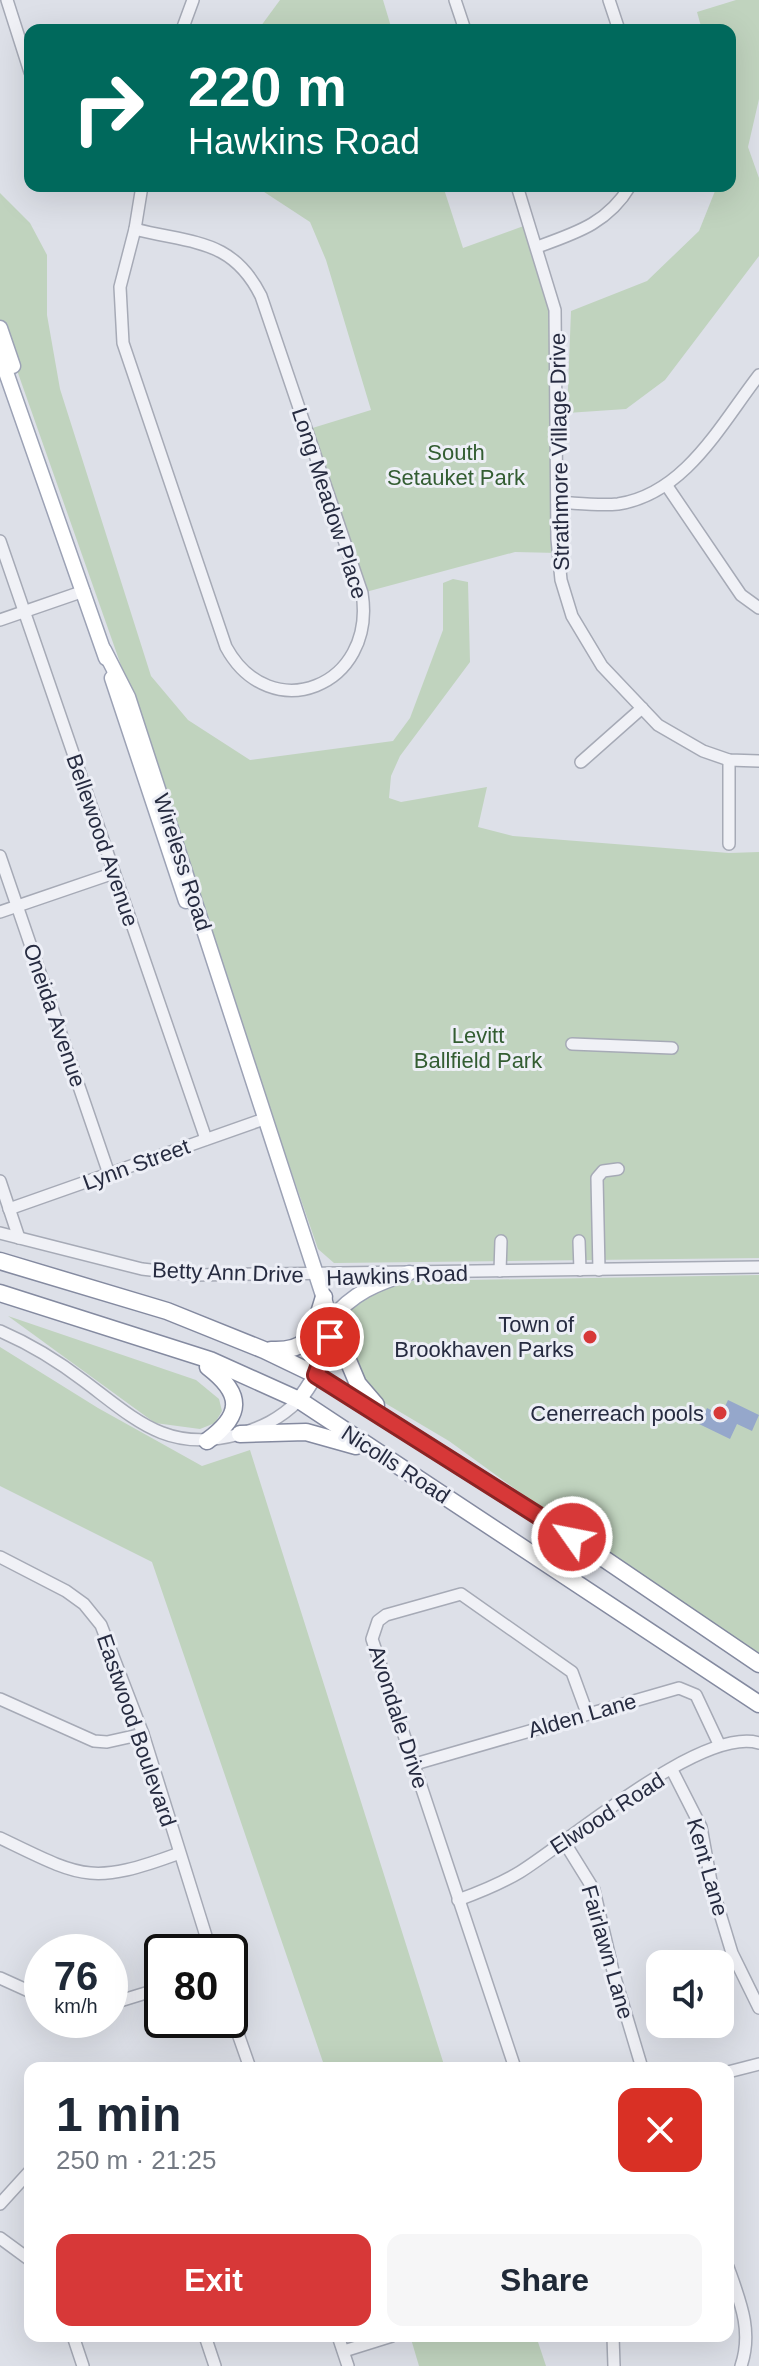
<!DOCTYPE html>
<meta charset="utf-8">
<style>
body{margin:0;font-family:Arial,sans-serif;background:#f6f6f7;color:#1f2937;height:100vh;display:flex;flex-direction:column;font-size:30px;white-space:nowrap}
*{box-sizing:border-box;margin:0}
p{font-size:26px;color:#747a83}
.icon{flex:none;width:44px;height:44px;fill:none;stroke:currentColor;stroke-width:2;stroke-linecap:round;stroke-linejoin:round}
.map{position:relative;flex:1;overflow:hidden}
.drawer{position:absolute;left:24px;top:2062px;width:710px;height:280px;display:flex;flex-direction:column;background:#fff;border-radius:16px;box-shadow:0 8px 32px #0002}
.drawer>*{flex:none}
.banner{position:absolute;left:24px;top:24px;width:712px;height:168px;border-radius:16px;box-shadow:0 8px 32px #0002;background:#00695c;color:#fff;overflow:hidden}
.buttons{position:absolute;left:646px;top:1950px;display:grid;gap:16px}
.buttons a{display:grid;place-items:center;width:88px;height:88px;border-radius:16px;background:#fff;box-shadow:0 8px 32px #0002;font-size:40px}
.speed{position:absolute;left:24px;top:1934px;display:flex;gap:16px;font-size:40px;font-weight:700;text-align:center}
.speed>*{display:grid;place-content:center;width:104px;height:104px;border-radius:50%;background:#fff;box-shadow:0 8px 32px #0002;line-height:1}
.speed small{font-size:20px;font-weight:400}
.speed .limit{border:4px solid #111;border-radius:12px;background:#fff;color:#111}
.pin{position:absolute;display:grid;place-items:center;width:68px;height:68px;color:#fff;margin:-34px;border:4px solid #fff;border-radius:50%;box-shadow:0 2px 8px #0007}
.me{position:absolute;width:88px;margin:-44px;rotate:303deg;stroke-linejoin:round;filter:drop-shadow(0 0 6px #0008)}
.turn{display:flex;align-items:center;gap:28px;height:168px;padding:0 32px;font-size:36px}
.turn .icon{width:104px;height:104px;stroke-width:2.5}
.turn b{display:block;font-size:56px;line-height:68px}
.round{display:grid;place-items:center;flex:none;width:84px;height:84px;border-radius:16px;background:#f6f6f7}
.summary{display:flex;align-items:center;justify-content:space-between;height:136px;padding:0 32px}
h1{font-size:48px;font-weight:700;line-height:60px}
.primary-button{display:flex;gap:16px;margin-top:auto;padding:16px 32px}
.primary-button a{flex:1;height:92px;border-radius:16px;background:#d73838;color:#fff;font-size:32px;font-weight:700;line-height:92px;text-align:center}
.primary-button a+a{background:#f6f6f7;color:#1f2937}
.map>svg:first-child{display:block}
.green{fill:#c0d3be}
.water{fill:#95a7cb}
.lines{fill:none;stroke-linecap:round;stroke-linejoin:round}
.minor-casing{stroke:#a6aab6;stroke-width:14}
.major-casing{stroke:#9ca2b5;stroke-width:17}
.highway-casing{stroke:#848aa0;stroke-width:19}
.minor{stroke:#f0f1f6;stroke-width:11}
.major{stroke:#fff;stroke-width:14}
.highway{stroke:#fff;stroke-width:16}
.route-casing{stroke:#8c2424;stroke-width:20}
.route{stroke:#d73838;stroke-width:14}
.poi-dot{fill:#d73838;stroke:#edeff6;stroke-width:3}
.labels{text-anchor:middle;stroke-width:6;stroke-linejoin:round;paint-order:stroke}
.park-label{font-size:22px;fill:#335d32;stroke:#edeff6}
.street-label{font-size:22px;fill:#262b40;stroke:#edeff6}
.poi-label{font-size:22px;fill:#262b40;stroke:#edeff6;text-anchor:end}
</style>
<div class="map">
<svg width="759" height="2366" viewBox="0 0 759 2366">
<rect width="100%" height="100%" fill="#dde0e8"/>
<!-- green -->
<g class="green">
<path d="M280 0H383L392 30H258Z"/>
<path d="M736 0H759V99L748 147 759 178V256L665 380 626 409 567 413 571 311 647 281 699 231 717 186H730V30H702L697 12Z"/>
<path d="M255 186H443L463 248 529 224 549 288 558 553 515 552 362 593 306 430 371 410 326 260 310 222Z"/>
<path d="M0 193 30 223 47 255V315L60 389 151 676 188 720 250 760 393 741 410 718 443 630V583L453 579 468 582 470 662 400 756 391 776 389 798 401 802 487 787 478 827 513 836 729 853 759 852V1258L334 1263 318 1249 180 849 185 847 0 322Z"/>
<path d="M759 1275V1654L551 1515 449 1441 373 1396 362 1385 337 1313 343 1301 360 1282Z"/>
<path d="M8 1316 196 1380 219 1399 222 1411 215 1423 200 1429 155 1423Z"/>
<path d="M0 1347 98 1408 202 1466 250 1450 445 2068H325L152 1562 0 1486Z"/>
<path d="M418 2336H536L546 2366H419L411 2339Z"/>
</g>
<!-- water -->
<path class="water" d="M728 1400 759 1415 752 1431 737 1424 730 1439 699 1424 707 1408 721 1415Z"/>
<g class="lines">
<!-- minor casing -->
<g class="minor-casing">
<g id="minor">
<path d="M7 0 30 72"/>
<path d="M455 0 465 30"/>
<path d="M609 0 619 30"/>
<path d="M182 30 193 0"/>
<path d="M517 186 555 310 557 539 561 580 572 616 602 666 658 725 703 751 729 760 759 761"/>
<path d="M135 229C192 244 232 238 261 296L362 593C377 687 270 728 226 647L123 343 120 287Z"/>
<path d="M135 229 142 186"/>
<path d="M537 247C576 233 608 223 630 186"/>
<path d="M667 486 741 595 759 608"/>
<path d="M557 502C577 503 598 506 618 504 685 494 721 424 759 375"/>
<path d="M0 541 206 1139"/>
<path d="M0 620 84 591"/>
<path d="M581 762 642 708"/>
<path d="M729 844V760"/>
<path d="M0 856 109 1174"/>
<path d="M0 912 114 873"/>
<path d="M572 1044 672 1048"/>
<path d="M0 1181 19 1238"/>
<path d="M9 1209 264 1119"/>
<path d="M0 1233 142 1269 194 1275 759 1267"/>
<path d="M579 1241 580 1270"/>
<path d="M599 1270 597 1178 603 1171 618 1169"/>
<path d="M500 1271 501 1241"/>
<path d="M0 1331C30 1344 58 1361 84 1381 135 1419 167 1453 236 1435 261 1428 280 1419 299 1400"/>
<path d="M0 1557 66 1591 84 1604 101 1625 143 1734 211 1952"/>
<path d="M0 1699 94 1741 107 1742 143 1734"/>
<path d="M415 1764 679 1688 696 1695 719 1744"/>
<path d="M672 1770 701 1827 712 1887 732 1953 759 2008"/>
<path d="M0 1838C81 1877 90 1886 177 1854"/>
<path d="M563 1840 594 1890 613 1971 642 2068"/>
<path d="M458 1900C480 1892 500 1884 520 1872 570 1841 702 1726 759 1743"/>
<path d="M0 1978 42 1997"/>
<path d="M110 2004 162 1988"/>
<path d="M230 2011 250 2068"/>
<path d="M515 2068 372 1639 378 1621 386 1615 461 1594 572 1672 587 1713"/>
<path d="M728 2072 759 2064"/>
<path d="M0 2204 30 2171"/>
<path d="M0 2238 30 2260"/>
<path d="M728 2267C740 2301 753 2331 741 2366"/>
<path d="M73 2336 83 2366"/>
<path d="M205 2336 215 2366"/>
<path d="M338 2336 348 2366"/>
<path d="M613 2336 614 2366"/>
<path d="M344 2351 392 2336"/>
</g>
</g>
<!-- major casing -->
<g class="major-casing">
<g id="major">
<path d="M0 328 13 366"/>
<path d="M0 355 106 658"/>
<path d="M104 650 128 697 331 1320C334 1349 315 1378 299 1400"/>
<path d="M112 678 186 901"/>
<path d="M331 1320C352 1293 377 1283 409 1273"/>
</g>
</g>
<!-- highway casing -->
<g class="highway-casing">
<g id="highway">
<path d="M0 1261 167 1311 264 1350 316 1375 572 1537 759 1664"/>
<path d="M0 1293 210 1360 299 1400 759 1704"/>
<path d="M331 1320 358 1384 376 1405"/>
<path d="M271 1350C312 1352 313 1331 324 1297"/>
<path d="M240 1434 306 1432 356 1446"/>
<path d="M207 1441C243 1415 243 1394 208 1367"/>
</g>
</g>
<!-- minor -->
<use href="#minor" class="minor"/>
<!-- major -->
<use href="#major" class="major"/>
<!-- highway -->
<use href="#highway" class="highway"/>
</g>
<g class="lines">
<!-- route casing -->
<g class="route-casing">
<path id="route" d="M330 1337 316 1375 572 1537"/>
</g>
<!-- route -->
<use href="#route" class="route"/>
</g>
<!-- markers -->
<g class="poi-dot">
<circle cx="590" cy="1337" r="8"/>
<circle cx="720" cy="1413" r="8"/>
</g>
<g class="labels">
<!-- park labels -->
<g class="park-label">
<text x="456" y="460">South<tspan x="456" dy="25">Setauket Park</tspan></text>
<text x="478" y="1043">Levitt<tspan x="478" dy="25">Ballfield Park</tspan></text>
</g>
<!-- street labels -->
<g class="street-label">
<text transform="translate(559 452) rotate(-91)" y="8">Strathmore Village Drive</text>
<text transform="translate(330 503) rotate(72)" y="8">Long Meadow Place</text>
<text transform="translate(103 840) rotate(71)" y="8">Bellewood Avenue</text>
<text transform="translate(183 862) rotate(72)" y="8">Wireless Road</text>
<text transform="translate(55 1015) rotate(71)" y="8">Oneida Avenue</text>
<text transform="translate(136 1164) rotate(-20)" y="8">Lynn Street</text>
<text transform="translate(228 1272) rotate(2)" y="8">Betty Ann Drive</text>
<text transform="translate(397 1275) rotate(-2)" y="8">Hawkins Road</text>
<text transform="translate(396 1464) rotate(33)" y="8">Nicolls Road</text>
<text transform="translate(582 1715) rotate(-16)" y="8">Alden Lane</text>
<text transform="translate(399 1717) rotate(72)" y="8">Avondale Drive</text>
<text transform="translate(137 1730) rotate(71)" y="8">Eastwood Boulevard</text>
<text transform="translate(607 1813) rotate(-33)" y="8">Elwood Road</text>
<text transform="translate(708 1867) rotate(74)" y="8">Kent Lane</text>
<text transform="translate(608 1952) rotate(74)" y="8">Fairlawn Lane</text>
</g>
<!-- poi labels -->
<g class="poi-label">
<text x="574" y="1332">Town of<tspan x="574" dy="25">Brookhaven Parks</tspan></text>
<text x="704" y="1421">Cenerreach pools</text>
</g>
</g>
</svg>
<div class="buttons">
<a><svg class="icon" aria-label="sound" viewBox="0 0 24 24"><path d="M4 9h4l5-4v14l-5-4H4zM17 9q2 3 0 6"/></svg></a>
</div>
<div class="speed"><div>76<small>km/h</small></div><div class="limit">80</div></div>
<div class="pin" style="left:330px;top:1337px;background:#d93025"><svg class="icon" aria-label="arrive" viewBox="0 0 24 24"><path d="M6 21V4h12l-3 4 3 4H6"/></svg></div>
<svg class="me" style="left:572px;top:1537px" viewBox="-20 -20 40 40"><circle r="17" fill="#d73838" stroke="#fff" stroke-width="3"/><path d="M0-11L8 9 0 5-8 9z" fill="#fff"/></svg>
<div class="banner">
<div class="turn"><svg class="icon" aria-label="right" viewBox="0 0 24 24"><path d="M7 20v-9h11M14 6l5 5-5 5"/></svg><div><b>220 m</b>Hawkins Road</div></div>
</div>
<section class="drawer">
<div class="summary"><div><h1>1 min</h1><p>250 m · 21:25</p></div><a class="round" style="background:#d93025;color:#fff"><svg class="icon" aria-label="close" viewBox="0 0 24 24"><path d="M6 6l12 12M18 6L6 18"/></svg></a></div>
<div class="primary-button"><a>Exit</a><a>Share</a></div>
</section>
</div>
